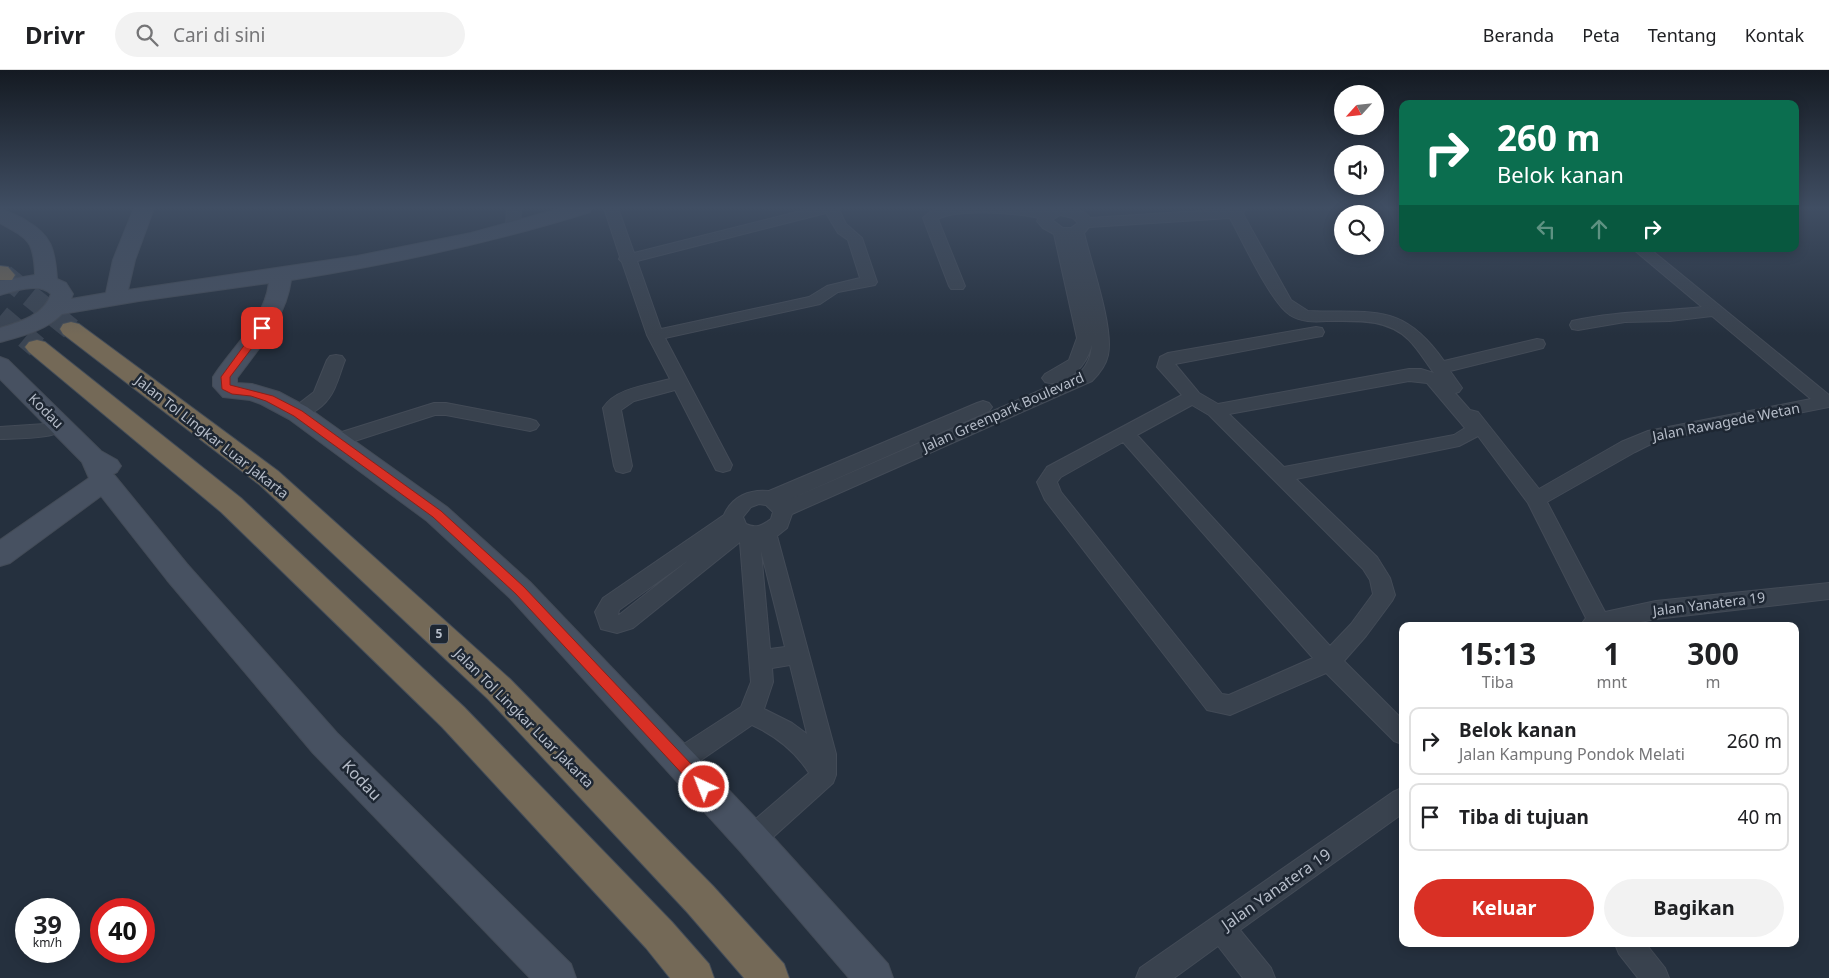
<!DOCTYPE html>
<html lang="id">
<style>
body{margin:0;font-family:"Noto Sans",sans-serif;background:#f2f2f2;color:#202124;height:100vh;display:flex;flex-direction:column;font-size:19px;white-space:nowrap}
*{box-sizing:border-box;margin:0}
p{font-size:16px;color:#757577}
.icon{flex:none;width:28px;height:28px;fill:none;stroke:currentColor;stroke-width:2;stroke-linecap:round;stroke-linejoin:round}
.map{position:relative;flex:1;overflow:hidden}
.panel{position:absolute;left:1399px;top:552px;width:400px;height:325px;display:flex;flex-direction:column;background:#fff;border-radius:10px;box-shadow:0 2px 12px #0003}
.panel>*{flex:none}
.top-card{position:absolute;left:1399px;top:30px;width:400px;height:152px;border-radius:10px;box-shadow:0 2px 12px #0003;background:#0b6e4f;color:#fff;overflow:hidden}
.needle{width:32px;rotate:243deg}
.controls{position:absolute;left:1334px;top:15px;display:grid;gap:10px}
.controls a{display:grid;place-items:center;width:50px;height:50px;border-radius:50%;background:#fff;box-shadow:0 2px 12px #0003;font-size:25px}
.speed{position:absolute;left:15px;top:828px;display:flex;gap:10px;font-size:25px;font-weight:700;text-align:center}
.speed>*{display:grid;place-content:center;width:65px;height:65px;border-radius:50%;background:#fff;box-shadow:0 2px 12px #0003;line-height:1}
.speed small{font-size:12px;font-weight:400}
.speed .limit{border:8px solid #d22;background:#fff;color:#111}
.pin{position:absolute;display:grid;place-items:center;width:42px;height:42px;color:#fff;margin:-21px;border-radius:10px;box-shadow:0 2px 8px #0006}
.me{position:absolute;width:55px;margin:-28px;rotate:317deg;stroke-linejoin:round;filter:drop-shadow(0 0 4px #0008)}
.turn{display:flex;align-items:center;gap:18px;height:105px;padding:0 15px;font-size:22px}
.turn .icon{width:65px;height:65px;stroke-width:2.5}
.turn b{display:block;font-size:35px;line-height:42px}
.lanes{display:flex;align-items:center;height:48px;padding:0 15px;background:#0003;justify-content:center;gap:25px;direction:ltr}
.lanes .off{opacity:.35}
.eta{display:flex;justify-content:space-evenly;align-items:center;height:85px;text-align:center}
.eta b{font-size:30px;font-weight:700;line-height:35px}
.primary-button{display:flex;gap:10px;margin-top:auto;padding:10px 15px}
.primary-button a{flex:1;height:58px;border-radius:30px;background:#d93025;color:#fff;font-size:20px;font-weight:700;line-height:58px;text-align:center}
.primary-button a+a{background:#f2f2f2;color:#202124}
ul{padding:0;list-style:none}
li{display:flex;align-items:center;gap:15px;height:68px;margin:0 10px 8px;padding:0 5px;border:2px solid #e0e0e0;border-radius:10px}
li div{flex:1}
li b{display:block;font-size:19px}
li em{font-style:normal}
header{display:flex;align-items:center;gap:30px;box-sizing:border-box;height:70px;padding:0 25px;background:#fff;border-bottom:1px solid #e0e0e0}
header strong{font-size:24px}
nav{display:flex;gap:28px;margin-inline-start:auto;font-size:18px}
.search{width:350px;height:45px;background:#f2f2f2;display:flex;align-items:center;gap:12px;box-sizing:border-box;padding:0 18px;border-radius:28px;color:#757577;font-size:19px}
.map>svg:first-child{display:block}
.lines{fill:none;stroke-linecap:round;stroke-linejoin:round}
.highway-tunnel{stroke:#3b4553;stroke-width:22;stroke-dasharray:22 11;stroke-linecap:butt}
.street-casing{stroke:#434b57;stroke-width:2}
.secondary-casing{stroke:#434b57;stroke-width:2}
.highway-casing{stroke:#444d59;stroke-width:2}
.street{fill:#39424e;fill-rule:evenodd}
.secondary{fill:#475161;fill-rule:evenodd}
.highway{fill:#746957;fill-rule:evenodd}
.route{fill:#d93025;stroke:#8d1f18}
.labels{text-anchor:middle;stroke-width:5;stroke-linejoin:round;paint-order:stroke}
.shield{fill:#1e2733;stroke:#88909c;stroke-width:1}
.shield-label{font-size:12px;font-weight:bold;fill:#b6bdc9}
.street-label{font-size:14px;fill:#b6bdc9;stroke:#1e2733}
.near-street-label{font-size:16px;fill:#b6bdc9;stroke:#1e2733}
</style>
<header>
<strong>Drivr</strong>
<div class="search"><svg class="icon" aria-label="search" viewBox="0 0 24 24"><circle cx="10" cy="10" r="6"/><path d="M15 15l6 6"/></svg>Cari di sini</div>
<nav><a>Beranda</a><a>Peta</a><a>Tentang</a><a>Kontak</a></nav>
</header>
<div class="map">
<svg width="1829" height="908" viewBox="0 0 1829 908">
<rect width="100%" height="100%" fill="#25303e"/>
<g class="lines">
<!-- highway-tunnel -->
<g class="highway-tunnel">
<path d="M4 205 71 259"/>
<path d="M0 246 37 277"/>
</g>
<!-- street casing -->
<g class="street-casing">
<g id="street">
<path d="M507 138H521L520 159 518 162H508L506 159Z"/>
<path d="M604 138H618L634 183 813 138H838L846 154 862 168 877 212 875 215 838 222 820 234 665 268 732 395 730 400 723 402 716 400 675 320 634 331 621 340 632 396 630 401 623 403 616 401 614 396 603 338C615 318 649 315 670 309L647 265 622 192 619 189 620 187ZM826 143 838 163 848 170 860 208 827 216 809 227 661 259 637 191Z"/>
<path d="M941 138H1035C1053 142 1076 131 1090 148L1246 138 1243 144 1291 230 1308 241C1373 244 1402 231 1444 291L1537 269 1543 270 1545 274 1543 278 1450 301 1462 318 1459 322 1455 323 1470 340 1478 342 1539 419 1621 372 1648 361 1811 329 1712 246 1670 251 1625 252 1578 260 1572 259 1570 255 1572 251C1615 241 1658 242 1702 237L1633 179H1650L1829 325V337L1659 370 1635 382 1547 432 1605 542 1656 531 1829 513V529L1656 549 1620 556H1580L1586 548 1528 433 1478 366 1459 376 1296 409 1377 487 1390 508 1395 525 1392 531 1366 566 1344 591 1402 649V674L1394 671 1326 603 1230 645 1207 640 1045 430 1037 412 1047 397 1182 325 1157 297 1160 287 1168 283 1316 257 1322 258 1324 262 1322 266 1316 267 1175 294 1199 323 1218 334 1409 299H1421L1434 303C1426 293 1419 280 1409 270 1387 248 1356 251 1327 251 1314 252 1301 252 1290 245 1271 233 1242 170 1230 148L1089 157 1084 163C1091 193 1114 257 1108 285 1106 295 1099 304 1092 311L792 444 787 458 777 466 836 684V705L833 713 761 778 752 781 743 778 739 769 743 760 809 703C795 681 776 666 752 655L688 699 679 702 670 699 667 691 670 683 741 637 751 612 740 472 633 558 617 563 601 559 595 542 603 528 724 445C732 426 750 419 769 421L977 333 983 331 989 333 992 337 989 341 786 431 1080 303C1088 294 1091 287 1092 274 1088 294 1067 318 1045 312L1042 308 1045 304 1069 290 1077 268 1054 164 1043 158 1037 151 1039 148C1017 143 957 138 938 149L965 216 963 219H951L949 216 923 148 931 141ZM1060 145 1073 148 1078 153 1071 158H1063L1052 150ZM1409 311 1427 313 1465 358 1454 365 1284 397 1229 344ZM1192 335 1209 345 1363 499 1370 510 1373 524 1351 554 1330 576 1137 365ZM1123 372 1313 588 1229 625 1222 624 1061 422 1057 412 1061 407ZM759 434 766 435 773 442 771 449C763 455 756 459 746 454L743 447 751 437ZM761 481 785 577 770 579ZM690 489 619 545H618L619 540ZM790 595 807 664 792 653 764 639 773 612 772 598Z"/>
<path d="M336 285 342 286 345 290C340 302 337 318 329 328 322 338 304 351 292 347L289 343 292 339 314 322 327 290 330 286Z"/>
<path d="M434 333H446L530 349 536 351 539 355 536 359 530 361 446 345H435L336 377 329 376 327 371 329 366Z"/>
<path d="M60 349 66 351 69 355C60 370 17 368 0 369V357L45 354Z"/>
<path d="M1402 718V744L1240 860 1271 898 1275 908H1243L1218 876 1174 908H1136L1140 898 1393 722Z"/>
<path d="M1615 874H1646L1665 898 1669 908H1638L1619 884Z"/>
</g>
</g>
<!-- secondary casing -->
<g class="secondary-casing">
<g id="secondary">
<path d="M134 138H154L135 190 128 220 357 186 471 163 562 138H593L590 142C492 173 392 194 291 210 286 248 259 278 237 308V313L252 314 279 322 307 337 447 437 530 512 764 757 888 894 893 908H849L740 781 510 528 427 451 289 349 261 334 250 330 223 327 213 316V307C233 276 264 251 269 213L139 231 62 244C45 261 22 266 0 272V258C20 252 44 245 51 224 39 212 15 221 0 225V211L35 205C34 171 29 169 0 153V139C9 141 17 146 25 150 52 165 55 180 57 209L66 213 73 224 71 229 106 223 113 190Z"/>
<path d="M0 287 8 290 101 381 117 390 121 396 117 402 113 404 115 406 187 494 337 663 571 894 576 908H530L313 683 167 510 101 426 10 493 0 496V470L89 408 82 392 0 309Z"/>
</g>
</g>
<!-- highway casing -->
<g class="highway-casing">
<g id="highway">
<path d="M0 196 8 197 15 205 12 210H0Z"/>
<path d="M71 252 79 254 278 401 510 609 713 816 784 894 789 908H744L687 842 488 629 260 415 63 264 60 259 63 254Z"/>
<path d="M37 270 45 272 241 428 464 637 672 852 709 894 714 908H670L646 878 442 657 221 442 29 282 25 277 29 272Z"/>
</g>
</g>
<!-- street -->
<use href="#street" class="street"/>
<!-- secondary -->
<use href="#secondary" class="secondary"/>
<!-- highway -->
<use href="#highway" class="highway"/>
</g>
<!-- sky -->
<linearGradient id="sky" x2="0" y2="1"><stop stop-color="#141a22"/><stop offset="0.52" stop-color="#404e63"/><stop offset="1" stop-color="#404e63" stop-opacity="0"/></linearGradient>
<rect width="1829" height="265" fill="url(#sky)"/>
<!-- route -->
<path class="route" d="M259 255H265L267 258 230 307V315L273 326 302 341 441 441 524 517 709 713 711 717 709 722 704 724 699 722 516 524 433 447 294 346 266 331 251 326 232 324 222 319 221 307Z"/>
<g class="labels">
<!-- shield labels -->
<rect class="shield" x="430" y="554.5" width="18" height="19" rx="4"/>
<g class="shield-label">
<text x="439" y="568">5</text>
</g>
<!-- street labels -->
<g class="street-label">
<text transform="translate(46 341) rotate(45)" y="5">Kodau</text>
<text transform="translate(1003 342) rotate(-24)" y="5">Jalan Greenpark Boulevard</text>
<text transform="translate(1726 352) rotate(-11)" y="5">Jalan Rawagede Wetan</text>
<text transform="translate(212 367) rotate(38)" y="5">Jalan Tol Lingkar Luar Jakarta</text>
<text transform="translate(1709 534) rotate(-7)" y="5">Jalan Yanatera 19</text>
<text transform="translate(524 648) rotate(45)" y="5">Jalan Tol Lingkar Luar Jakarta</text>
</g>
<!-- near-street labels -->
<g class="near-street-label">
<text transform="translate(362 710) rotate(46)" y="6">Kodau</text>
<text transform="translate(1276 819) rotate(-35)" y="6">Jalan Yanatera 19</text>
</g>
</g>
</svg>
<div class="controls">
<a><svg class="needle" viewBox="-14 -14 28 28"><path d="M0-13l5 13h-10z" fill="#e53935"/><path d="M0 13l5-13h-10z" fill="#757577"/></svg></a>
<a><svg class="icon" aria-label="sound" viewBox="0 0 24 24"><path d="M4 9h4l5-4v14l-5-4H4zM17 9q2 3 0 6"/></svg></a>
<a><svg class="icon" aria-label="search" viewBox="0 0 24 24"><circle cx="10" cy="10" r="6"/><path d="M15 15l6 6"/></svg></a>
</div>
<div class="speed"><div>39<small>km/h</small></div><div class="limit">40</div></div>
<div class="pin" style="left:262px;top:258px;background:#d93025"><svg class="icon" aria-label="arrive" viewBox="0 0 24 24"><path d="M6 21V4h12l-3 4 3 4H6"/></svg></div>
<svg class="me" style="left:704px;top:717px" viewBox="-20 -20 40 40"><circle r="17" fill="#d93025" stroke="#fff" stroke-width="3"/><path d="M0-11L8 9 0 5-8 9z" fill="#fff"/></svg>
<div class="top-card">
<div class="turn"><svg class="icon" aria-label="right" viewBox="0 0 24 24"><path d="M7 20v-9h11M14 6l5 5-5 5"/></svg><div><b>260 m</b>Belok kanan</div></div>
<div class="lanes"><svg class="icon off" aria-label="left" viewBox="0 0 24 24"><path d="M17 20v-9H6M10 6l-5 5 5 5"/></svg><svg class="icon off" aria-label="ahead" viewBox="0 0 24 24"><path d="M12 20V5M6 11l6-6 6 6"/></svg><svg class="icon" aria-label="right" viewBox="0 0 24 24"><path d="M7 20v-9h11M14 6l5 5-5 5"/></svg></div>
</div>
<section class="panel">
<div class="eta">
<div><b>15:13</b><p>Tiba</p></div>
<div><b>1</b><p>mnt</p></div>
<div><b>300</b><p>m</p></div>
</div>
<ul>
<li><svg class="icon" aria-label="right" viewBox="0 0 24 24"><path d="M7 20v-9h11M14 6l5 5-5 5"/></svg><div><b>Belok kanan</b><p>Jalan Kampung Pondok Melati</p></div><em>260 m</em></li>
<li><svg class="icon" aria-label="arrive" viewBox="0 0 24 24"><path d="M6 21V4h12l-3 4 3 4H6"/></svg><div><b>Tiba di tujuan</b></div><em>40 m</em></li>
</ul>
<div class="primary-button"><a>Keluar</a><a>Bagikan</a></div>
</section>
</div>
